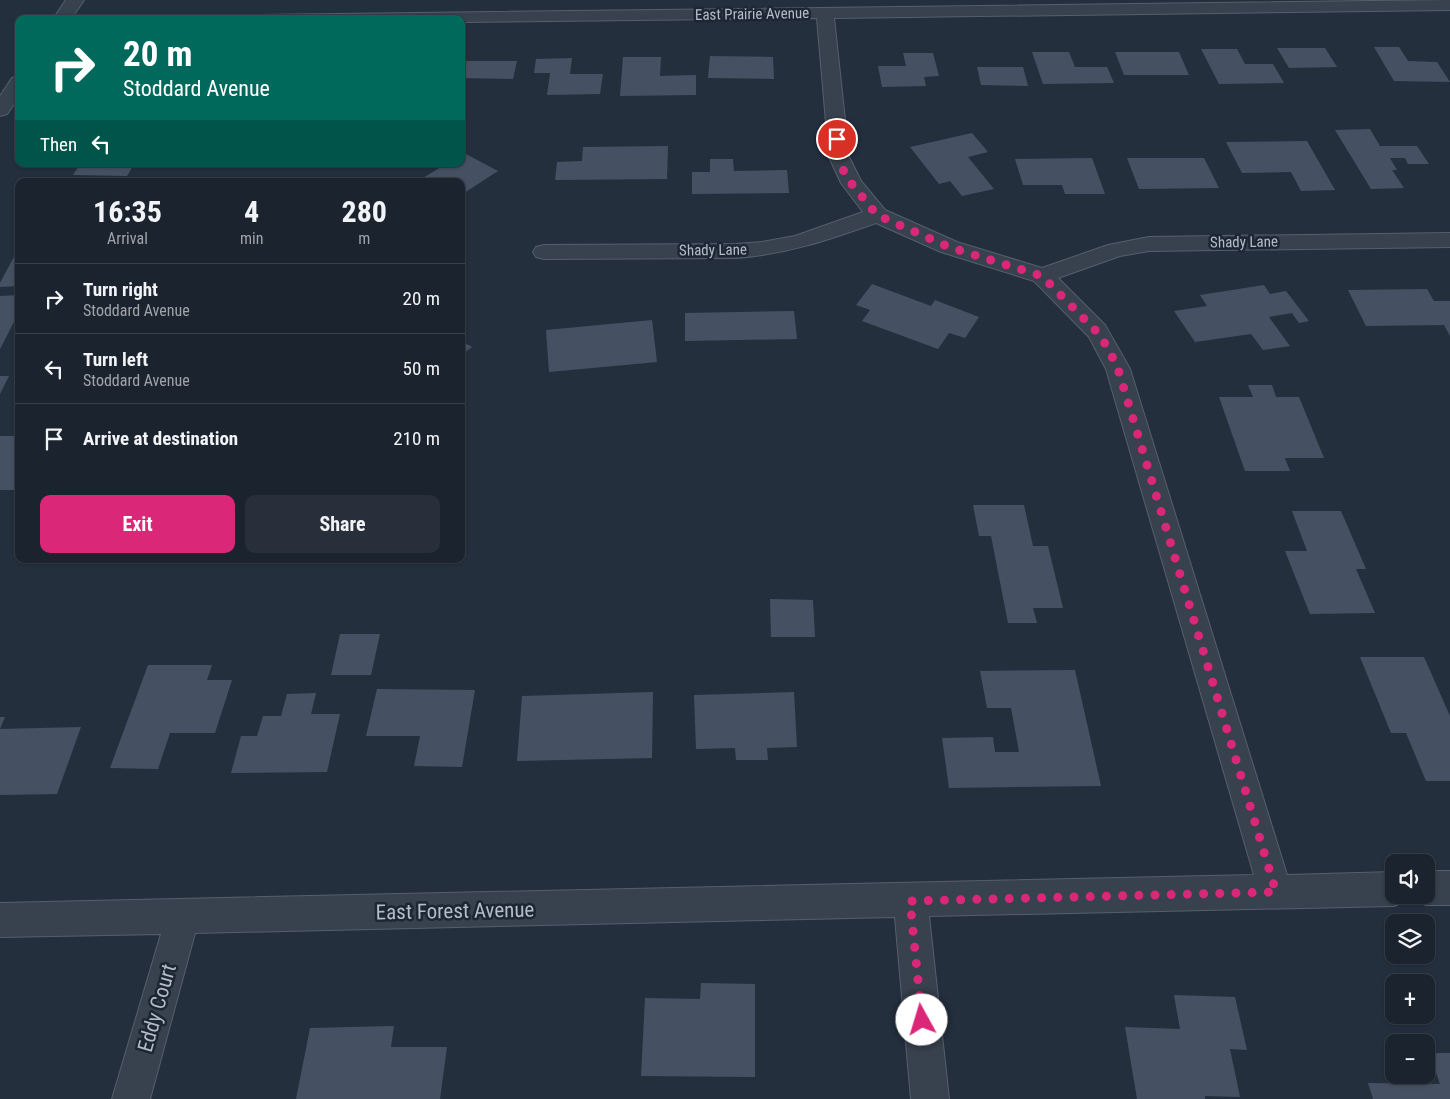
<!DOCTYPE html>
<meta charset="utf-8">
<style>
body{margin:0;font-family:"Roboto Condensed",sans-serif;background:#282f3a;color:#f1f3f6;height:100vh;display:flex;flex-direction:column;font-size:19px;white-space:nowrap}
*{box-sizing:border-box;margin:0}
p{font-size:16px;color:#a0a4aa}
.icon{flex:none;width:28px;height:28px;fill:none;stroke:currentColor;stroke-width:2;stroke-linecap:round;stroke-linejoin:round}
.map{position:relative;flex:1;overflow:hidden}
.sheet{position:absolute;left:15px;top:178px;width:450px;height:385px;display:flex;flex-direction:column;background:#1b232e;border-radius:10px;box-shadow:0 1px 4px #0004,0 0 0 1px #39404a}
.sheet>*{flex:none}
.top-card{position:absolute;left:15px;top:15px;width:450px;height:152px;border-radius:10px;box-shadow:0 1px 4px #0004,0 0 0 1px #39404a;background:#00695c;color:#fff;overflow:hidden}
.fabs{position:absolute;left:1385px;top:854px;display:grid;gap:10px}
.fabs a{display:grid;place-items:center;width:50px;height:50px;border-radius:10px;background:#1b232e;box-shadow:0 1px 4px #0004,0 0 0 1px #39404a;font-size:25px}
.pin{position:absolute;display:grid;place-items:center;width:42px;height:42px;color:#fff;margin:-21px;border:2px solid #fff;border-radius:50%;box-shadow:0 1px 5px #0007}
.me{position:absolute;width:55px;margin:-28px;rotate:354deg;stroke-linejoin:round;filter:drop-shadow(0 0 4px #0008)}
.turn{display:flex;align-items:center;gap:18px;height:105px;padding:0 25px;font-size:22px}
.turn .icon{width:65px;height:65px;stroke-width:2.5}
.turn b{display:block;font-size:35px;line-height:42px}
.then{display:flex;align-items:center;height:48px;padding:0 25px;background:#0003;gap:10px;font-size:19px}
.eta{display:flex;justify-content:space-evenly;align-items:center;height:85px;text-align:center}
.eta b{font-size:30px;font-weight:700;line-height:35px}
.primary-button{display:flex;gap:10px;margin-top:auto;padding:10px 25px}
.primary-button a{flex:1;height:58px;border-radius:10px;background:#db2777;color:#fff;font-size:20px;font-weight:700;line-height:58px;text-align:center}
.primary-button a+a{background:#282f3a;color:#f1f3f6}
ul{padding:0;list-style:none}
li{display:flex;align-items:center;gap:15px;height:70px;padding:0 25px;border-top:1px solid #39404a}
li div{flex:1}
li b{display:block;font-size:19px}
li em{font-style:normal}
.map>svg:first-child{display:block}
.building{fill:#455162}
.lines{fill:none;stroke-linecap:round;stroke-linejoin:round}
.minor-casing{stroke:#565f6c;stroke-width:2}
.minor{fill:#38414e;fill-rule:evenodd}
.route{stroke:#db2777;stroke-width:9;stroke-dasharray:0 16.2}
.labels{text-anchor:middle;stroke-width:5;stroke-linejoin:round;paint-order:stroke}
.far-street-label{font-size:15px;fill:#b4bcc9;stroke:#1d2633}
.near-street-label{font-size:21px;fill:#b4bcc9;stroke:#1d2633}
</style>
<div class="map">
<svg width="1450" height="1099" viewBox="0 0 1450 1099">
<rect width="100%" height="100%" fill="#242f3e"/>
<!-- building -->
<g class="building">
<path d="M1374 47H1399L1408 61 1437 62 1450 82 1394 81Z"/>
<path d="M1277 48H1325L1337 67 1289 68Z"/>
<path d="M1201 49H1237L1245 64H1273L1284 83 1219 84Z"/>
<path d="M1032 52H1069L1075 67H1107L1114 83 1043 84Z"/>
<path d="M1115 52H1179L1189 75H1124Z"/>
<path d="M903 53H933L939 76 924 77 926 86 882 87 878 66H906Z"/>
<path d="M710 56 773 57 774 79 708 78Z"/>
<path d="M623 57H661L660 76 696 75V95L620 96Z"/>
<path d="M572 58 570 74H603L600 94 547 95 550 73H534L536 59Z"/>
<path d="M461 61H517L513 79 461 78Z"/>
<path d="M977 67H1023L1028 86 981 85Z"/>
<path d="M1370 129 1380 146H1417L1429 164H1408L1405 158H1390L1397 170H1392L1404 188 1371 189 1335 130Z"/>
<path d="M972 133 988 152 968 157 994 189 962 196 950 181 939 184 910 147Z"/>
<path d="M1307 141 1335 190 1301 191 1291 172 1242 173 1226 142Z"/>
<path d="M668 146 667 179 555 180 557 162 582 161 583 147Z"/>
<path d="M464 153 498 171 461 195V181H418L446 164H461V154Z"/>
<path d="M1092 158 1105 194H1065L1062 185H1023L1015 159Z"/>
<path d="M1127 158H1204L1219 188 1139 189Z"/>
<path d="M710 159H733L734 171 787 170 789 193 692 194V172H710Z"/>
<path d="M80 164H134L127 176 73 175Z"/>
<path d="M16 253H19V286L0 287V283Z"/>
<path d="M872 284 931 306 935 300 979 317 965 338 949 333 938 349 862 321 870 310 856 305Z"/>
<path d="M1264 285 1270 294 1286 291 1309 321 1299 323 1292 313 1269 317 1290 346 1263 350 1251 334 1195 342 1174 311 1207 306 1200 295Z"/>
<path d="M1427 289 1434 301H1450V336L1444 325 1366 326 1348 290Z"/>
<path d="M19 295V322H14L0 349V296Z"/>
<path d="M794 311 797 339 685 341V313Z"/>
<path d="M652 320 657 362 549 372 546 330Z"/>
<path d="M461 341 472 347 461 355Z"/>
<path d="M0 376H9L0 394Z"/>
<path d="M1248 385H1272L1276 397H1299L1324 458H1285L1290 471H1245L1219 397H1253Z"/>
<rect x="0" y="436" width="19" height="54"/>
<path d="M973 505H1024L1033 546H1048L1063 608H1033L1037 623H1008L991 536H979Z"/>
<path d="M1292 511H1341L1366 569H1356L1375 613 1310 614 1285 551H1307Z"/>
<path d="M770 599 813 600 815 637H771Z"/>
<path d="M340 634H380L371 675H331Z"/>
<path d="M1360 657H1424L1450 716V781H1426L1406 733H1391Z"/>
<path d="M148 665H212L207 680H232L215 733H170L158 769 110 768Z"/>
<path d="M1075 670 1101 786 949 788 942 738 993 737 995 752H1019L1011 708H987L980 671Z"/>
<path d="M377 689 475 690 462 767 414 766 420 736H366Z"/>
<path d="M653 692 652 758 517 761 522 696Z"/>
<path d="M794 692 797 747 767 748 768 760H736L735 748 696 749 694 695Z"/>
<path d="M316 693 311 714H340L327 772 231 773 241 736H257L263 716H281L287 694Z"/>
<path d="M0 717H5L0 729 81 727 57 794 0 795Z"/>
<path d="M701 983 755 984V1077L641 1076 645 998 700 999Z"/>
<path d="M1174 995 1235 997 1247 1050 1230 1049 1240 1097 1205 1096V1099H1137L1125 1027 1180 1029Z"/>
<path d="M394 1026 391 1047H447L440 1099H296L310 1028Z"/>
<path d="M1429 1053H1450V1099H1373L1368 1083 1440 1084Z"/>
</g>
<g class="lines">
<!-- minor casing -->
<g class="minor-casing">
<g id="minor">
<path d="M66 0H84L71 19H53Z"/>
<path d="M1450 0V10L834 18 849 157 861 181 885 210 957 242 1042 268 1108 245 1149 237 1450 233V247L1149 251 1120 256 1058 278 1105 325 1130 369 1287 875 1394 872V895H1408L1406 901 1394 906 929 916 949 1099H911L895 917 195 933 150 1099H112L161 934 0 937V903L1254 875 1106 369 1089 337 1034 281 941 252 876 223C828 240 788 254 736 258L544 259 536 257 533 252 536 247 544 245 736 244 762 242 795 236 863 212 841 183 829 157 817 18 461 22V19H255L258 15Z"/>
<path d="M19 76V97L7 114 0 116V96L12 78Z"/>
<path d="M1426 871H1450V905H1426L1414 900 1412 895H1426Z"/>
</g>
</g>
<!-- minor -->
<use href="#minor" class="minor"/>
</g>
<g class="lines">
<!-- route -->
<path class="route" d="M837 139 839 157 842 168 851 183 877 215 949 247 1042 276 1097 332 1108 348 1118 369 1276 892 910 901 922 1020"/>
</g>
<g class="labels">
<!-- far-street labels -->
<g class="far-street-label">
<text transform="translate(752 14) rotate(-1)" y="5">East Prairie Avenue</text>
<text transform="translate(1244 242) rotate(-1)" y="5">Shady Lane</text>
<text transform="translate(713 250) rotate(-1)" y="5">Shady Lane</text>
</g>
<!-- near-street labels -->
<g class="near-street-label">
<text transform="translate(455 911) rotate(-1)" y="7">East Forest Avenue</text>
<text transform="translate(157 1008) rotate(-74)" y="7">Eddy Court</text>
</g>
</g>
</svg>
<div class="fabs">
<a><svg class="icon" aria-label="sound" viewBox="0 0 24 24"><path d="M4 9h4l5-4v14l-5-4H4zM17 9q2 3 0 6"/></svg></a>
<a><svg class="icon" aria-label="layers" viewBox="0 0 24 24"><path d="M12 4l9 5-9 5-9-5zM3 14l9 5 9-5"/></svg></a>
<a>+</a>
<a>−</a>
</div>
<div class="pin" style="left:837px;top:139px;background:#d93025"><svg class="icon" aria-label="arrive" viewBox="0 0 24 24"><path d="M6 21V4h12l-3 4 3 4H6"/></svg></div>
<svg class="me" style="left:922px;top:1020px" viewBox="-20 -20 40 40"><circle r="19" fill="#fff"/><path d="M0-13L10 11 0 6-10 11z" fill="#db2777"/></svg>
<div class="top-card">
<div class="turn"><svg class="icon" aria-label="right" viewBox="0 0 24 24"><path d="M7 20v-9h11M14 6l5 5-5 5"/></svg><div><b>20 m</b>Stoddard Avenue</div></div>
<div class="then">Then<svg class="icon" aria-label="left" viewBox="0 0 24 24"><path d="M17 20v-9H6M10 6l-5 5 5 5"/></svg></div>
</div>
<section class="sheet">
<div class="eta">
<div><b>16:35</b><p>Arrival</p></div>
<div><b>4</b><p>min</p></div>
<div><b>280</b><p>m</p></div>
</div>
<ul>
<li><svg class="icon" aria-label="right" viewBox="0 0 24 24"><path d="M7 20v-9h11M14 6l5 5-5 5"/></svg><div><b>Turn right</b><p>Stoddard Avenue</p></div><em>20 m</em></li>
<li><svg class="icon" aria-label="left" viewBox="0 0 24 24"><path d="M17 20v-9H6M10 6l-5 5 5 5"/></svg><div><b>Turn left</b><p>Stoddard Avenue</p></div><em>50 m</em></li>
<li><svg class="icon" aria-label="arrive" viewBox="0 0 24 24"><path d="M6 21V4h12l-3 4 3 4H6"/></svg><div><b>Arrive at destination</b></div><em>210 m</em></li>
</ul>
<div class="primary-button"><a>Exit</a><a>Share</a></div>
</section>
</div>
